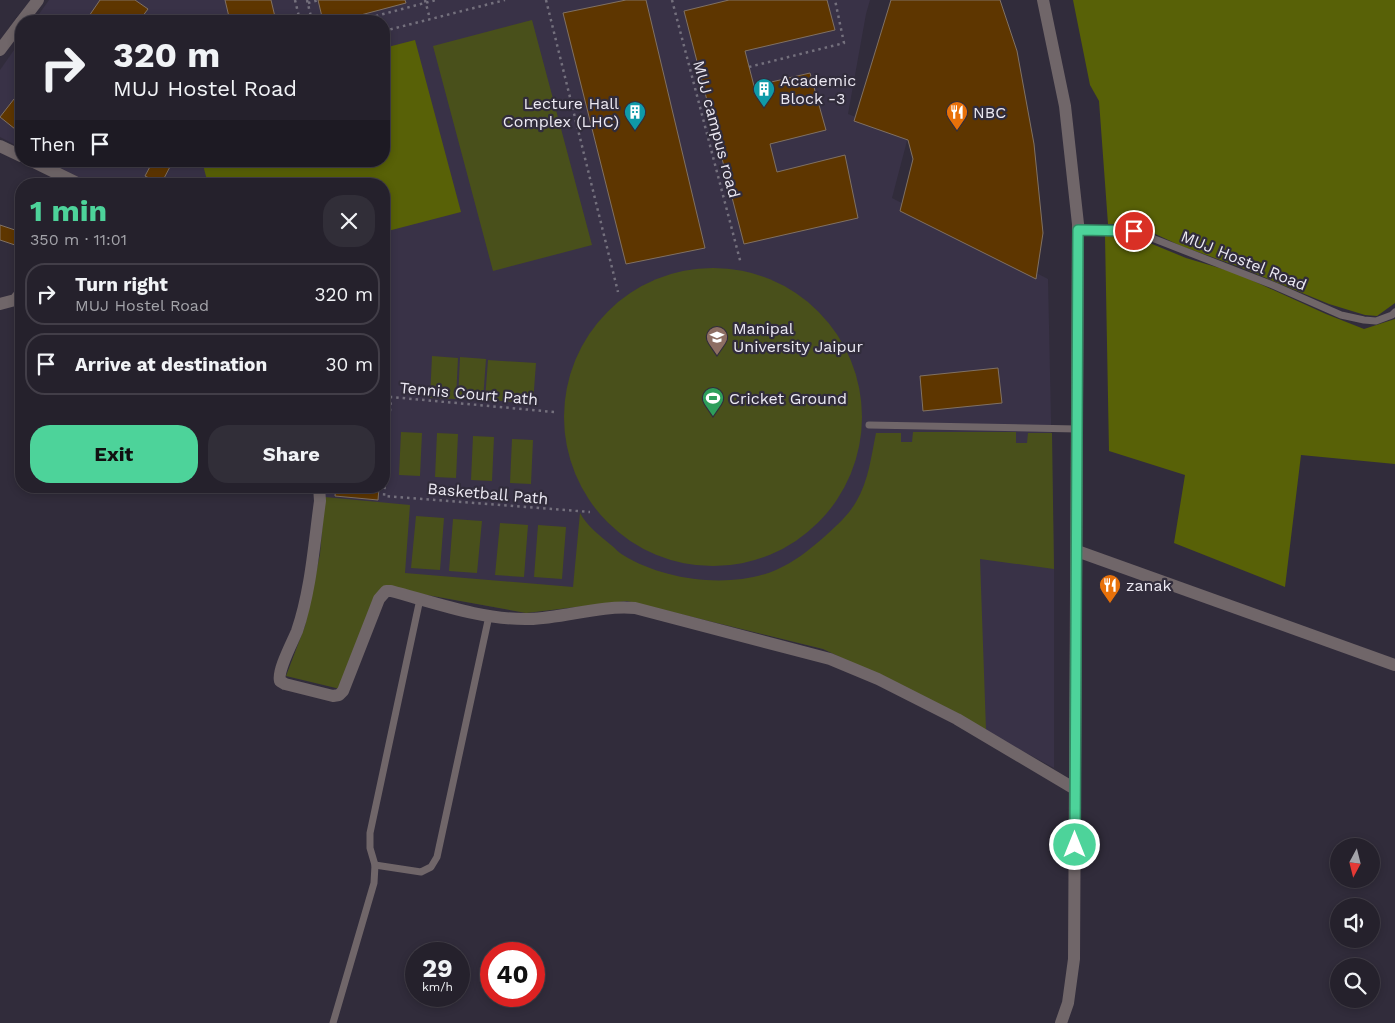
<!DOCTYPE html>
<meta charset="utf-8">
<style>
body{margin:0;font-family:"Work Sans",sans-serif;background:#312e38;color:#f1f3f6;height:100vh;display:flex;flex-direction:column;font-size:19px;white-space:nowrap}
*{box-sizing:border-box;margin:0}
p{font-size:16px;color:#a3a3a9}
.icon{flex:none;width:28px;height:28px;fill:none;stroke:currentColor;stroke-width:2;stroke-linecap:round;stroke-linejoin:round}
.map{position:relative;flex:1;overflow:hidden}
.details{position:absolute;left:15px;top:178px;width:375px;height:315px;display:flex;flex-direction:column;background:#25212c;border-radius:20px;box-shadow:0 2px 8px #0003,0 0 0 1px #423e48}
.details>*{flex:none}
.banner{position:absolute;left:15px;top:15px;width:375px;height:152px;border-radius:20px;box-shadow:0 2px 8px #0003,0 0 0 1px #423e48;background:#25212c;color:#f1f3f6;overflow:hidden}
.needle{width:32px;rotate:187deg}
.controls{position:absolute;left:1330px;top:838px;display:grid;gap:10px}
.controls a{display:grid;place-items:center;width:50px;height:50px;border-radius:50%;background:#25212c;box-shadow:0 2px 8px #0003,0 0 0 1px #423e48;font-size:25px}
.speed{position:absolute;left:405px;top:942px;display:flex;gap:10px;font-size:25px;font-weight:700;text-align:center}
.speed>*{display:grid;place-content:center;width:65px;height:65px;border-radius:50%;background:#25212c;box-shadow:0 2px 8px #0003,0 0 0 1px #423e48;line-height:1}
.speed small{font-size:12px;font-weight:400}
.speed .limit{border:8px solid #d22;background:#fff;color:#111}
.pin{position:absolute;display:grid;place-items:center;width:42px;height:42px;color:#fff;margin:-21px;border:2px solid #fff;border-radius:50%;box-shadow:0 1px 5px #0007}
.me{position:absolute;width:55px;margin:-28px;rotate:0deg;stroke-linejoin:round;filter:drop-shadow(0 0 4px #0008)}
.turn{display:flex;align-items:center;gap:18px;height:105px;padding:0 15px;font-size:22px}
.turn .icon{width:65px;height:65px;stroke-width:2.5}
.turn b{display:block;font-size:35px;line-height:42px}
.then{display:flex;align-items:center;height:48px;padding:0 15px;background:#0003;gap:10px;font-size:19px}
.round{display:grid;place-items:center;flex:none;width:52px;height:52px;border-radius:20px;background:#312e38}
.head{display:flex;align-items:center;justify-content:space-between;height:85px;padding:0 15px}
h1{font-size:30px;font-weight:700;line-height:38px;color:#4dd39a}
.primary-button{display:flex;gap:10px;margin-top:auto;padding:10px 15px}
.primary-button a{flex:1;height:58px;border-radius:20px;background:#4dd39a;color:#111;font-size:20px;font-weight:700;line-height:58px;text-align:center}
.primary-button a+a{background:#312e38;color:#f1f3f6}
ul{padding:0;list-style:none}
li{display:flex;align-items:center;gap:15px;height:62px;margin:0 10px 8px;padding:0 5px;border:2px solid #423e48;border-radius:20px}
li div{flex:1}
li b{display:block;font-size:19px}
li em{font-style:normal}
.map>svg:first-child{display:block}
.built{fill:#393247}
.green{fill:#49501b}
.forest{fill:#586107}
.building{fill:#5e3600;stroke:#807163}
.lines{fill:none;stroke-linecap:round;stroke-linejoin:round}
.path{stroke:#74707d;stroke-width:2.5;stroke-dasharray:2.5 4;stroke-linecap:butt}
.service{stroke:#706669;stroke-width:7}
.minor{stroke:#706669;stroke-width:12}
.tertiary{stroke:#706669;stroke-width:12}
.route-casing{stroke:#328964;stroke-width:12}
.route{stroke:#4dd39a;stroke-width:9}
.labels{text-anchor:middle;stroke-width:4.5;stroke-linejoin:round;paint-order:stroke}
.poi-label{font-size:16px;fill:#ebe8f2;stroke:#312c3b;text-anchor:start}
.street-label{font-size:16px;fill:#ebe8f2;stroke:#312c3b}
</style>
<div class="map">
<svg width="1395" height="1023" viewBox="0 0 1395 1023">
<rect width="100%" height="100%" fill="#312c3b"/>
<!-- built -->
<g class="built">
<path d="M49 0H870L866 14 848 114 908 137 892 198 1048 279 1054 559V768L908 689 823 649 627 601 526 613 383 587 286 676 305 626 320 554 326 486H384V184H91L47 161H384V21H34Z"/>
<path d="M21 40V148L0 137V70Z"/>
</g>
<!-- green -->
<g class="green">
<path d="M532 20 592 245 493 271 433 46Z"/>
<circle cx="713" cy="417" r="149"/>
<path d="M432 356 458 358 456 399 430 398Z"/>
<path d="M460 357 486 359 483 400 458 399Z"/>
<path d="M488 360 536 363 533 403 485 400Z"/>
<path d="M401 432 422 433 420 476 399 475Z"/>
<path d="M913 432H1016V443H1027L1028 433H1052L1054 569 980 559 986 730 908 689 823 649 627 601 526 613 383 587 340 689 286 676 305 626 320 554 325 497 410 505 405 573 573 587 580 513C587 526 600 536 611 545 615 548 619 553 623 555 665 581 731 589 776 570 794 562 808 551 823 538 835 527 848 516 856 502 869 480 871 457 876 433H901V442H912Z"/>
<path d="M437 433 458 434 456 478 435 477Z"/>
<path d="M473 436 494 437 492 481 471 480Z"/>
<path d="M512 439 533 440 531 484 510 483Z"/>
<path d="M416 516 444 518 440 570 411 568Z"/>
<path d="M453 519 482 521 477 573 449 571Z"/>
<path d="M500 523 528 525 524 577 495 575Z"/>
<path d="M538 525 566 527 562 579 534 577Z"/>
</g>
<!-- forest -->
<g class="forest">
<path d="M1073 0H1395V303L1377 316 1365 315 1329 304 1237 266 1181 246 1134 224H1108L1099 101 1090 85Z"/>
<path d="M415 40 461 212 384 232V184H208L202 161H384V48Z"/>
<path d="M1105 236 1140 239 1186 258 1236 273 1326 314 1364 329 1395 319V464L1301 455 1285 587 1174 543 1185 475 1109 451Z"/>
</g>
<!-- building -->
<g class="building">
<path d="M100 0H135L148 9 139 21H97L89 16Z"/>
<path d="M225 0H271L276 21H230Z"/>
<path d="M318 0H405L406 3 338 21H323Z"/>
<path d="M626 0H646L705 248 626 264 563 13Z"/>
<path d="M729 0H827L835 30 745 51 754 86 810 73 826 130 770 144 777 172 845 155 858 218 744 244 684 11Z"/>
<path d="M891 0H1000L1017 51 1034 144 1043 233 1036 279 900 211 913 159 908 140 854 121Z"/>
<path d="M14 99 21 104V121L15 129 0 117Z"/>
<path d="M153 161H173L161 184 145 176Z"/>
<path d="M0 225 21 232V247L0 240Z"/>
<path d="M998 368 1002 403 923 411 920 376Z"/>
<path d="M336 486 379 488 378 500 335 496Z"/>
</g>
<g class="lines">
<!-- path -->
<g class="path">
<path d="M295 0 300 21"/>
<path d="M307 0 312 21"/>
<path d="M425 0 430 19"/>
<path d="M546 0 618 292"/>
<path d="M672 0 741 264"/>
<path d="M308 3 319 0"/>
<path d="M357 21 436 0"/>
<path d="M384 31 505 0"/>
<path d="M749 67 844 43 835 0"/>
<path d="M384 397H391"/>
<path d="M554 412 391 397 384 496 590 512"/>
</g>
<!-- service -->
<g class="service">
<path d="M1078 230 1134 231 1275 286 1341 315 1364 320 1376 321 1392 315 1395 312"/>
<path d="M869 425 1077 429"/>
<path d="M375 865 421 872 431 867 437 857 489 616"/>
<path d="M333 1023 374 883 375 865 370 848V833L420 599"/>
</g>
<!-- minor -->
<g class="minor">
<path d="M0 146 21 156"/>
<path d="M32 161 79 184"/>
<path d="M0 304 15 300 21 293"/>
<path d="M319 486 320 501C314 544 311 590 297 631 292 643 277 671 280 681L285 684 333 696 339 695 343 691 379 599 386 591H391C436 603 483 620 529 619 565 618 599 605 635 608L830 659 878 679 957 719 1075 789"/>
<path d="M1077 551 1395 665"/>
</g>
<!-- tertiary -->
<g class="tertiary">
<path d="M1043 0 1065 106 1078 224 1074 959 1068 1003 1061 1023"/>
<path d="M22 21 38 0"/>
<path d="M0 50 21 22"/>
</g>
</g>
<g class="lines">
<!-- route casing -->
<g class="route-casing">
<path id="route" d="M1075 845 1078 230 1134 231"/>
</g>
<!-- route -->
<use href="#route" class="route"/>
</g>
<!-- icons -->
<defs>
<g id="building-pin" transform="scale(1.125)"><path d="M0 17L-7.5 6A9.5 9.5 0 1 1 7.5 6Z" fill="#0f9aa8" stroke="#312c3b"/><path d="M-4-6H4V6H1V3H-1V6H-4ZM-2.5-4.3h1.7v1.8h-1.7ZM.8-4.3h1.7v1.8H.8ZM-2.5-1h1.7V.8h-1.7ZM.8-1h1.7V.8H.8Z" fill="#fff"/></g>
<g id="restaurant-pin" transform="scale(1.125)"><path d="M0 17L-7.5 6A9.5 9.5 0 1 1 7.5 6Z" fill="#e8710a" stroke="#312c3b"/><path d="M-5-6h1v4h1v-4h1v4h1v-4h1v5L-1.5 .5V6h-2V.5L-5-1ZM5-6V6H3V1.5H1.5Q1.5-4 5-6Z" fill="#fff"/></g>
<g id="university-pin" transform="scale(1.125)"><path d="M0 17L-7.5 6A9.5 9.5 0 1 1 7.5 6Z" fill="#8d6e63" stroke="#312c3b"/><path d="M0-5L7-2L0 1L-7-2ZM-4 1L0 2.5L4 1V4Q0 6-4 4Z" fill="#fff"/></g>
<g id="stadium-pin" transform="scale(1.125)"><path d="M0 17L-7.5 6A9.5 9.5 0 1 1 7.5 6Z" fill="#2e9e5b" stroke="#312c3b"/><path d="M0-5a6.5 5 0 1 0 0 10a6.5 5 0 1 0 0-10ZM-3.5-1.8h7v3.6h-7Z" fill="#fff"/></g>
</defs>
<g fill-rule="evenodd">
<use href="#building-pin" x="764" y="89"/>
<use href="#building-pin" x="635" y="112"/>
<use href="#restaurant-pin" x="957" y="112"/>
<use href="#university-pin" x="717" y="337"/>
<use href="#stadium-pin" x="713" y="398"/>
<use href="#restaurant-pin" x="1110" y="585"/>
</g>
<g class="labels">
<!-- poi labels -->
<g class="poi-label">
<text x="780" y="86">Academic<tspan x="780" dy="18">Block -3</tspan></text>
<text x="619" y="109" text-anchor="end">Lecture Hall<tspan x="619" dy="18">Complex (LHC)</tspan></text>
<text x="973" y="118">NBC</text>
<text x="733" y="334">Manipal<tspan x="733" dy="18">University Jaipur</tspan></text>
<text x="729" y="404">Cricket Ground</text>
<text x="1126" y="591">zanak</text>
</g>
<!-- street labels -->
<g class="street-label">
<text transform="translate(717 129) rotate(75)" y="6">MUJ campus road</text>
<text transform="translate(1244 260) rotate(22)" y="6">MUJ Hostel Road</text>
<text transform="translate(469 393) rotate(5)" y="6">Tennis Court Path</text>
<text transform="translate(488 493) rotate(5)" y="6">Basketball Path</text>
</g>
</g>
</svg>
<div class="controls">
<a><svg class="needle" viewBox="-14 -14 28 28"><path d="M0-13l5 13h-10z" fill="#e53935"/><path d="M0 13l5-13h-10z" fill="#a3a3a9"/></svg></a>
<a><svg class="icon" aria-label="sound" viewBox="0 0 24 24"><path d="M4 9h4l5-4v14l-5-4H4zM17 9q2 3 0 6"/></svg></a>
<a><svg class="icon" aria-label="search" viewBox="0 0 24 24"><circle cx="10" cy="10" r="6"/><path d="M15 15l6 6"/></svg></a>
</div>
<div class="speed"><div>29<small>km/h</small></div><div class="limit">40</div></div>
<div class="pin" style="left:1134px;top:231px;background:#d93025"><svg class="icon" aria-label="arrive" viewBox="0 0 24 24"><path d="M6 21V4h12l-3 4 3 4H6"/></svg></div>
<svg class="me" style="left:1075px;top:845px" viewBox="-20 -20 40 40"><circle r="17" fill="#4dd39a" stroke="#fff" stroke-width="3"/><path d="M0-11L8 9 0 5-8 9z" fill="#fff"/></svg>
<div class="banner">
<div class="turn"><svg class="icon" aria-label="right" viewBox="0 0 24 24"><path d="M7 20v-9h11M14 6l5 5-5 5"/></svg><div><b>320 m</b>MUJ Hostel Road</div></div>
<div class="then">Then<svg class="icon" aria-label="arrive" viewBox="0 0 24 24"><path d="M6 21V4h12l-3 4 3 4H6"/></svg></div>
</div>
<section class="details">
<div class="head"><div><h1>1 min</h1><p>350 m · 11:01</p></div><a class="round"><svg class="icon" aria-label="close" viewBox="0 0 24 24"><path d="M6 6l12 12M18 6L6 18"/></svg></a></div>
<ul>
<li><svg class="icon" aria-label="right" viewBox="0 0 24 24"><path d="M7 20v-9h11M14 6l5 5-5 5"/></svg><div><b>Turn right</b><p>MUJ Hostel Road</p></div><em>320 m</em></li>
<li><svg class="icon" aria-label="arrive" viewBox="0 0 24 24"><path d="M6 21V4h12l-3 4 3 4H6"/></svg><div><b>Arrive at destination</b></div><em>30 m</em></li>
</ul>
<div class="primary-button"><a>Exit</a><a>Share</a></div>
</section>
</div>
